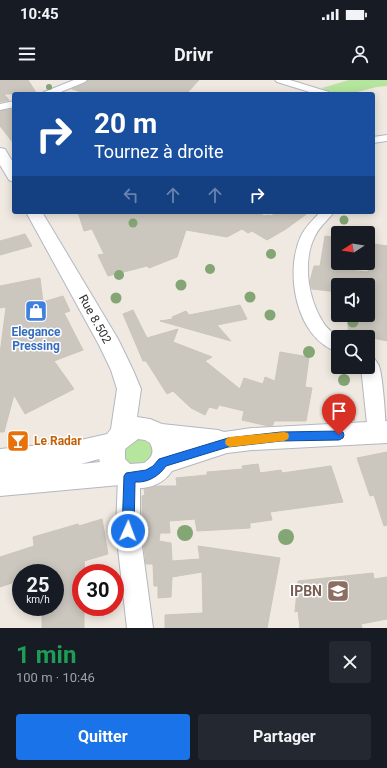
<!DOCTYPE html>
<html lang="fr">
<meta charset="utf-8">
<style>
body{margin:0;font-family:Roboto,sans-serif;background:#242831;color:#f1f3f6;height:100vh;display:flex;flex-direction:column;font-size:15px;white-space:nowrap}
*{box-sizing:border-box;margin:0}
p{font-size:13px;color:#9ea1a6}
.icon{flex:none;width:22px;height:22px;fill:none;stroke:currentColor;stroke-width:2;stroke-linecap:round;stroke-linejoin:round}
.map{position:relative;height:548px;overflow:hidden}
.details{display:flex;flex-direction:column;background:#171b24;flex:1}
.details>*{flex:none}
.hud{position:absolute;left:12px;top:12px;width:363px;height:122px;border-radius:4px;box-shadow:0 2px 10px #0003;background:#1a4fa0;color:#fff;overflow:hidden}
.needle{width:26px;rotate:258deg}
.buttons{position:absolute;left:331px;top:146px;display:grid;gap:8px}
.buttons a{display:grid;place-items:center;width:44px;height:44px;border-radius:4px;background:#171b24;box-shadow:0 2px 10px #0003;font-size:20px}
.speed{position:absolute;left:12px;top:484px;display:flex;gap:8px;font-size:20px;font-weight:700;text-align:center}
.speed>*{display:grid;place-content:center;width:52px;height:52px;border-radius:50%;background:#171b24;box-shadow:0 2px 10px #0003;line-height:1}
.speed small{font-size:10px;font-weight:400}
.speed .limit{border:6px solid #d22;background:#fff;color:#111}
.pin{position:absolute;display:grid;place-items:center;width:34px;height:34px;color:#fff;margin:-41px -17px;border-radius:50% 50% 50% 0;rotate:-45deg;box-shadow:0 0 4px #0007}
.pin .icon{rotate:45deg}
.me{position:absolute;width:44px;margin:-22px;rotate:2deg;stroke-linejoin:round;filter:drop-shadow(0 0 3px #0008)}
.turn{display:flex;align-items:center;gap:14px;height:84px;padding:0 16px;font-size:18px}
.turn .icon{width:52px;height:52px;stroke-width:2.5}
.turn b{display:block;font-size:28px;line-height:34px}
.lanes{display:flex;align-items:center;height:38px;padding:0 16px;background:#0003;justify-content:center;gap:20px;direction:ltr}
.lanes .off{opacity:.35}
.round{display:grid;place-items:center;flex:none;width:42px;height:42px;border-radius:4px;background:#242831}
.summary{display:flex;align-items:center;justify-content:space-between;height:68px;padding:0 16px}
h1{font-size:24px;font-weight:700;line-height:30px;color:#1e9e55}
.action{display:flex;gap:8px;margin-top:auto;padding:8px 16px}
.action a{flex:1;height:46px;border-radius:4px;background:#1a73e8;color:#fff;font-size:16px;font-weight:700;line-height:46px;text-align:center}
.action a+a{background:#242831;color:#f1f3f6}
.status{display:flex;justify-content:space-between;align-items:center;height:28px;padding:0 20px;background:#171b24;direction:ltr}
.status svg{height:11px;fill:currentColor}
header{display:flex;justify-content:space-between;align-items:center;height:52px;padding:0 16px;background:#171b24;font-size:18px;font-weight:700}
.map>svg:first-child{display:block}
.green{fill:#b6e59e}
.building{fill:#cbc7bf;stroke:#cbc5ba}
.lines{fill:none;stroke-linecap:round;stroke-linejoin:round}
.street-casing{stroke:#b4b7c1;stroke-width:2}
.secondary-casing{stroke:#b4b7c1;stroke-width:2}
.street{fill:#fff;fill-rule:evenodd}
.secondary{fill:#fff;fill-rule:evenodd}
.tree{fill:#84a574}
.route{fill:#1a73e8;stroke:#114b97}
.slow{fill:#f59e0b}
.labels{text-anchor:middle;stroke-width:3;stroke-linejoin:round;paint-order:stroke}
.street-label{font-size:12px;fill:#2e2e2e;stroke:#fff}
.shop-label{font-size:12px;font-weight:bold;fill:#366cbe;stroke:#fff}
.food-label{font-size:12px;font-weight:bold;fill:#c56008;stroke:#fff;text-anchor:start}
.near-education-label{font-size:14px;font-weight:bold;fill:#785e54;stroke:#fff;text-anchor:end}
</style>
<div class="status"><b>10:45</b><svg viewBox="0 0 49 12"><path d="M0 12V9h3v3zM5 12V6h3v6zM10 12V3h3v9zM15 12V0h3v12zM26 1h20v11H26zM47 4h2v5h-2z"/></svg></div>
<header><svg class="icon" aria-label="menu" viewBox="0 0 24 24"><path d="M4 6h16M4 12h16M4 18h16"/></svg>Drivr<svg class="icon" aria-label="person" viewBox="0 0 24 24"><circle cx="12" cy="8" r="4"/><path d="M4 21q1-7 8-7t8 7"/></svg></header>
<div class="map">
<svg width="387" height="548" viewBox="0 0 387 548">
<rect width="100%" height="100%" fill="#efe9e1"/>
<!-- green -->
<g class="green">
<path d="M349 0H387V6C361 7 349 22 322 8Z"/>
<path d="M148 356 157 370 149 385 130 388 118 368 123 360Z"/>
</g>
<!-- building -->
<g class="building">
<path d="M0 0H28L37 14H4L9 20 0 22Z"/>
<path d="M88 0H199L186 14H88L72 9 86 3Z"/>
<path d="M14 29V64L0 46V31Z"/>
<path d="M78 132H255L265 136 268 135 271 136 277 132H309L286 149 267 160 252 151 248 153 242 149 227 157 186 150 177 177 149 188 147 186 108 196 98 175 104 174 92 149 84 151Z"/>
<path d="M25 154 32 166 0 175V161Z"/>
<path d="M325 156 338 158V189L368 192V163L387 166V261L368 257H349L347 235H368V205H338V212L312 209 310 201 314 186H320Z"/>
<path d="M40 198 43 222 63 216 70 231 64 233 83 270 54 281 74 309 25 334 14 315 4 352H0V274L6 227 0 228V206Z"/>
<path d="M240 225 247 239 217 245 231 261 160 241 173 239 172 237 186 231 189 235Z"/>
<path d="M133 230 147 258 178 249 173 262 212 277 205 281 240 309 244 298 263 304 265 297 275 301 280 272 309 277 305 307 312 308 306 341H274L273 345 268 346 242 340 244 331 219 325 217 329 209 327 205 335 191 328 173 311 167 314 146 281H143L123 234Z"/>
<path d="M349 324 355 340 340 341 335 326Z"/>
<path d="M387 372V445L384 446 374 415 370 416 357 378Z"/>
<path d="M258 384 260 393 281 390 282 393 331 386 343 422 270 432 272 440 250 443V448L197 451 195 439 169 441 170 453H160L159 461 171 463 172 481 200 479 198 466 280 478 267 548H165V535L203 533 202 492 172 497 171 517 158 518V506H154L153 484H146L142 451V416L145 415 144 409 156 406H177L176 398 207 395V392L243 389 242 386Z"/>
<path d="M102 439 108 474 84 481 85 493H81V528H84V548H42V536L51 534V527H55V493H21V500L0 507V477L34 466 33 457 78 444 79 446Z"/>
<path d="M373 493 374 499 387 497V539L361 544 362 548H300L298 531 295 532 298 501Z"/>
</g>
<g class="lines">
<!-- street casing -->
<g class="street-casing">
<g id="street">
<path d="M74 0H87L85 2 56 14H42L44 12Z"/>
<path d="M275 0H290L329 12 331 14H316L277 2Z"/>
<path d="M14 21V27L0 30V24Z"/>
<path d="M387 55V61L373 63V57Z"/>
<path d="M320 132H334C328 140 319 147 315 156 302 181 308 219 323 242 326 248 333 253 338 257V272C296 259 284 192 301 156 305 147 314 139 320 132Z"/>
<path d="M368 276 374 278C376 281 378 284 379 286 383 297 387 351 385 359L378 362 371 359 368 353 361 287H368Z"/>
<path d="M129 386 137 389 140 396V451L153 548H127L116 451 118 396 121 389Z"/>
</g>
</g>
<!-- secondary casing -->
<g class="secondary-casing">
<g id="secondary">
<path d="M0 68 5 69 14 84V102L9 100 0 85Z"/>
<path d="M26 132H42L118 259 133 290 141 309 137 337 150 339 162 344 218 350 224 352 252 348 387 341V363L252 370 227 373 172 391C161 408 138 412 120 405L0 416V369L72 362 107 354 111 349 117 309 111 290 99 265ZM138 359 145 360 150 363C155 372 152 378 144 383L130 384 125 379V369ZM99 379 100 382 81 384Z"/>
</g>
</g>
<!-- street -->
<use href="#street" class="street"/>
<!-- secondary -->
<use href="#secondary" class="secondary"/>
</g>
<!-- trees -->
<g class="tree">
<circle cx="49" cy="7" r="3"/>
<circle cx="344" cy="140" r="4.5"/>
<circle cx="133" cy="143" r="4.5"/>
<circle cx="271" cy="174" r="5"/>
<circle cx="210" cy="189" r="5"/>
<circle cx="119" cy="195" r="5"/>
<circle cx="181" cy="205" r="5.5"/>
<circle cx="250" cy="217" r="5.5"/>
<circle cx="116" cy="218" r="5.5"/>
<circle cx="270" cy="235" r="5.5"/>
<circle cx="353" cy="242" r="5.5"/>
<circle cx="309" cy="272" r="6"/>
<circle cx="344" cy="300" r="6"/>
<circle cx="185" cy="453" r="8"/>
<circle cx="286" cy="457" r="8"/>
</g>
<!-- route -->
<path class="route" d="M339 351 343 352 344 355 343 358 339 360 281 361 228 367 166 386C159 396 148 403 135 402L134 451 132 456 128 457 123 456 122 451 124 396 126 393 146 390 153 386 159 379 228 358 281 352Z"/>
<!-- slow -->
<path class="slow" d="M284 352 288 353 289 356 288 359 284 361 230 367 226 365 225 362 226 359 230 357Z"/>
<!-- icons -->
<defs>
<g id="shop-square" transform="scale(1.15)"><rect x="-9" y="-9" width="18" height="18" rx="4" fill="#3f7fe0" stroke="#fff"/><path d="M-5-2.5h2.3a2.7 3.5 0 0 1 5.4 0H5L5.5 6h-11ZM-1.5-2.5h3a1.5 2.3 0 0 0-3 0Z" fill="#fff"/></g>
<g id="bar-square" transform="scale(1.15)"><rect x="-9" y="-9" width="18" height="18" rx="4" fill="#e8710a" stroke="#fff"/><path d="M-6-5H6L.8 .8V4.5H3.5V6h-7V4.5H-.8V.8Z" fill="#fff"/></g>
<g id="school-square" transform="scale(1.15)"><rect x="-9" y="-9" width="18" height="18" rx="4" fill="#8d6e63" stroke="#fff"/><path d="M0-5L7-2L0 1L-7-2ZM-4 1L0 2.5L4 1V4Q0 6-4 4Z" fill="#fff"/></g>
</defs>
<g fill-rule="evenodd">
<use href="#shop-square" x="36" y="231"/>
<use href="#bar-square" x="18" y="361"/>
<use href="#school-square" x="338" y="511"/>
</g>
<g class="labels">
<!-- street labels -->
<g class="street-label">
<text transform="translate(95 239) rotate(61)" y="4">Rue 8.502</text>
</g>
<!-- shop labels -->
<g class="shop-label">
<text x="36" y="256">Elegance<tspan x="36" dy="14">Pressing</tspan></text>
</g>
<!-- food labels -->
<g class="food-label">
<text x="34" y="365">Le Radar</text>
</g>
<!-- near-education labels -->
<g class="near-education-label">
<text x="322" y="516">IPBN</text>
</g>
</g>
</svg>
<div class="buttons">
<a><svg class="needle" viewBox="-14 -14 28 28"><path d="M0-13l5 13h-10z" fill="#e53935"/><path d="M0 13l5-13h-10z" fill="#9ea1a6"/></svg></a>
<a><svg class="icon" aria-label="sound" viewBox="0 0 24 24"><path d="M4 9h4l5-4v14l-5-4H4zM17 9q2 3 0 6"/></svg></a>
<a><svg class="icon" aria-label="search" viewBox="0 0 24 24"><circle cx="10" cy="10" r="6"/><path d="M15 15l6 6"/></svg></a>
</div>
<div class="speed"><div>25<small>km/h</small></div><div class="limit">30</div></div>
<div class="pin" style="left:339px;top:355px;background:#d93025"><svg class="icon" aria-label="arrive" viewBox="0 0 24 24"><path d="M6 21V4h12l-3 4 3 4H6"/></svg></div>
<svg class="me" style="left:128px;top:451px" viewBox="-20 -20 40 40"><circle r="17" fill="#1a73e8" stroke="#fff" stroke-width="3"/><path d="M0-11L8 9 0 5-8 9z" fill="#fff"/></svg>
<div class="hud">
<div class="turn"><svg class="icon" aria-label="right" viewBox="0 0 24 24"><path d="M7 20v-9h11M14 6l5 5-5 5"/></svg><div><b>20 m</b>Tournez à droite</div></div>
<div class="lanes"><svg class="icon off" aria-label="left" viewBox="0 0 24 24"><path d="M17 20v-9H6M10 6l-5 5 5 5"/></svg><svg class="icon off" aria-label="ahead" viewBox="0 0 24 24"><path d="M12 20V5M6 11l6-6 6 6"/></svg><svg class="icon off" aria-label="ahead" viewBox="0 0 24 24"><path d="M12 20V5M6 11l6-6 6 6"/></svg><svg class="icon" aria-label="right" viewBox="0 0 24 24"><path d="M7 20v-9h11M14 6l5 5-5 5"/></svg></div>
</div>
</div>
<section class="details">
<div class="summary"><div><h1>1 min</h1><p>100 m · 10:46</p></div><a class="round"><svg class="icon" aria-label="close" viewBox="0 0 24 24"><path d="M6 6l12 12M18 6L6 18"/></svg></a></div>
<div class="action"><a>Quitter</a><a>Partager</a></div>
</section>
